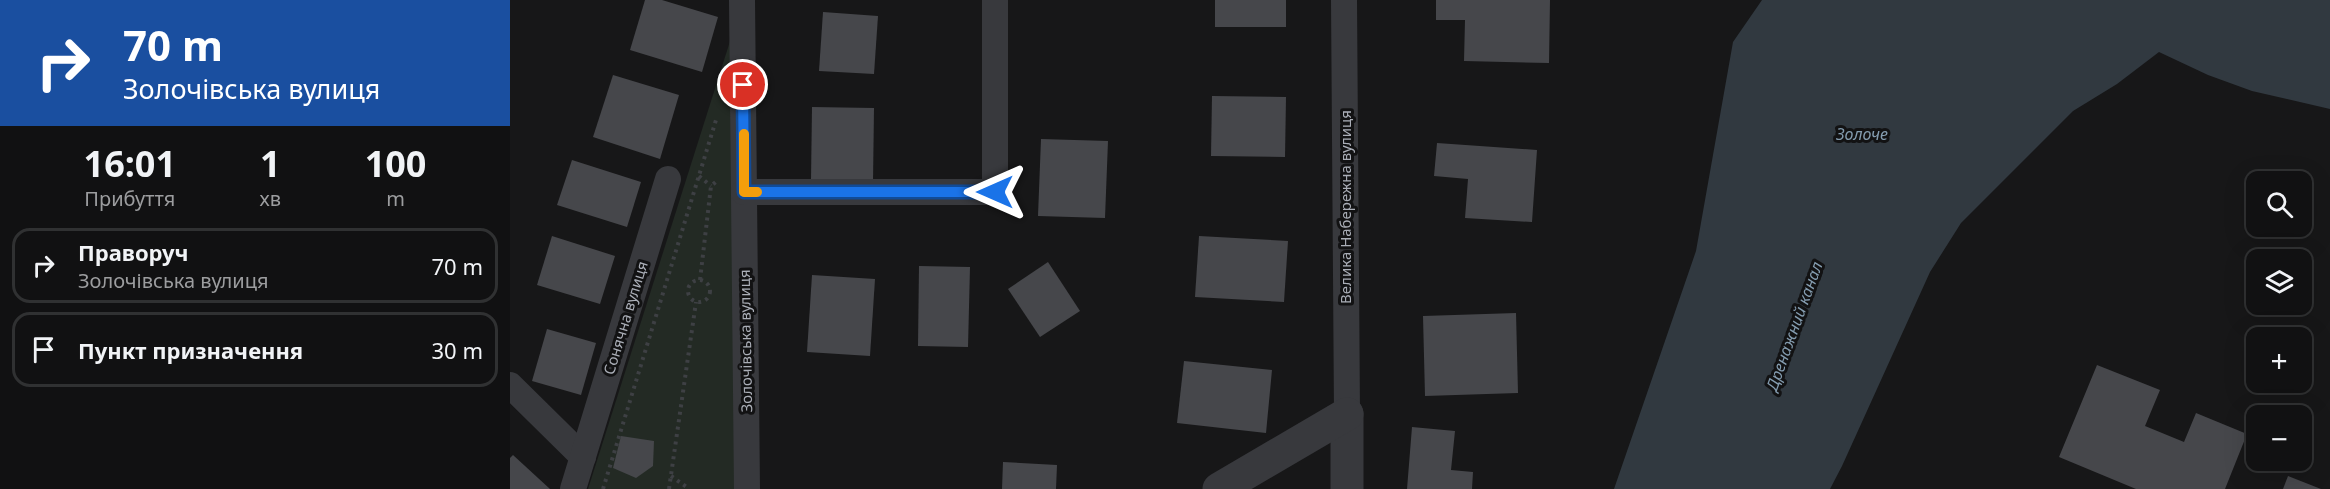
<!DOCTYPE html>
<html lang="uk">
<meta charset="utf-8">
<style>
body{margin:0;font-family:"Noto Sans",sans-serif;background:#1e1f20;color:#f1f3f6;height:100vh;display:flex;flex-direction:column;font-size:22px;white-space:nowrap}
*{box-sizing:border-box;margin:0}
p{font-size:20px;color:#9c9d9f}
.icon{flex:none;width:33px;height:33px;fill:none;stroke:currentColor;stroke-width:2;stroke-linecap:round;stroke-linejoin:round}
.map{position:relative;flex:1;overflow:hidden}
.side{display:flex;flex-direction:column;background:#111112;width:510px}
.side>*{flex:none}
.banner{background:#1a4fa0;color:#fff;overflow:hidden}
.tools{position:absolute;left:1736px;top:171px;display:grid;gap:12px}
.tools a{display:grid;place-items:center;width:66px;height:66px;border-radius:12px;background:#111112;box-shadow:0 6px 24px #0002,0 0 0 2px #303132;font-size:30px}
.pin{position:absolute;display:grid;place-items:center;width:51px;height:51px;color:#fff;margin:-26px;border:3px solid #fff;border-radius:50%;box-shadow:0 2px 6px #0007}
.me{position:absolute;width:66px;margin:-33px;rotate:270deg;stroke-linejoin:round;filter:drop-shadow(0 0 4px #0008)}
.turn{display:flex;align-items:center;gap:21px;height:126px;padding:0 24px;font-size:27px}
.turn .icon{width:78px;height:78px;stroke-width:2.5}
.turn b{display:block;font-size:42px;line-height:51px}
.eta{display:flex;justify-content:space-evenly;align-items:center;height:102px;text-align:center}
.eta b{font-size:36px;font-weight:700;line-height:42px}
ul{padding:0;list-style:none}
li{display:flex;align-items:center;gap:18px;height:75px;margin:0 12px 9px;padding:0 12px;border:3px solid #303132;border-radius:18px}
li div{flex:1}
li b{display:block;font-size:22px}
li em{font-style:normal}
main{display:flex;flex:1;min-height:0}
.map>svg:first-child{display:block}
.green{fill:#232a24}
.water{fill:#313940}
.building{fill:#46474b}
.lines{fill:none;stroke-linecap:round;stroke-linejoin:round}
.path{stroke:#3e4044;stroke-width:4;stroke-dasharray:3 4.5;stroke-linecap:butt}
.minor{stroke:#38393d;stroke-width:26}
.tertiary{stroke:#38393d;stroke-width:33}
.route-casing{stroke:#114b97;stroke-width:15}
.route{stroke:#1a73e8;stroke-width:10}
.slow{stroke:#f59e0b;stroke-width:10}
.labels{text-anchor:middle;stroke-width:6;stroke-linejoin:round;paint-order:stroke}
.street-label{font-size:15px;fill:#aaaeb7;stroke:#121213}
.water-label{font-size:16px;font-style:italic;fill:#849caf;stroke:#121213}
</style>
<main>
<section class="side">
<div class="banner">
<div class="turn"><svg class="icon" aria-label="right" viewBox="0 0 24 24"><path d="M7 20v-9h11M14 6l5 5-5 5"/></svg><div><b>70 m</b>Золочівська вулиця</div></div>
</div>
<div class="eta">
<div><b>16:01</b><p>Прибуття</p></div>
<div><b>1</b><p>хв</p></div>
<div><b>100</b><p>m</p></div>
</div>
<ul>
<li><svg class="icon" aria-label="right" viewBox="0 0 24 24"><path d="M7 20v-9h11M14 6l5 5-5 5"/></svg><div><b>Праворуч</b><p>Золочівська вулиця</p></div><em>70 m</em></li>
<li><svg class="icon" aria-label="arrive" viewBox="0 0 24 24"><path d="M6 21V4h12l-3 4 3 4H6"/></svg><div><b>Пункт призначення</b></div><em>30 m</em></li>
</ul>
</section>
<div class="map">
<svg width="1820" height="489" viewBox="0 0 1820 489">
<rect width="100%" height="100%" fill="#171718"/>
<!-- green -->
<path class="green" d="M222 35 234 489H78Z"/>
<!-- water -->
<path class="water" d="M1252 0H1820V109L1742 91 1698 75 1649 52 1607 84 1563 111 1451 223 1420 272 1332 466 1320 489H1104L1186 251 1223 42Z"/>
<!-- building -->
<g class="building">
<path d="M135 0H152L208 17 192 72 120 50Z"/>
<rect x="705" y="0" width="71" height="27"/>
<path d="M926 0H1040L1039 63 954 61 955 20H926Z"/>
<path d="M313 12 368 16 364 74 309 71Z"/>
<path d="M103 75 169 95 150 159 83 137Z"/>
<path d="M702 96 776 97 775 157 701 156Z"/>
<path d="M302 107 364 108 363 182 301 180Z"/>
<path d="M531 139 598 141 595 218 528 216Z"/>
<path d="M927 143 1027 150 1022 222 955 218 958 179 924 176Z"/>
<path d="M62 160 131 182 117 227 47 205Z"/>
<path d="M42 236 105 256 90 304 27 285Z"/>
<path d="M689 236 778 241 774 302 685 297Z"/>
<path d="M538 262 570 311 530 337 498 289Z"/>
<path d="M409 266 460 267 458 347 408 346Z"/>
<path d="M302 275 365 279 360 356 297 352Z"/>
<path d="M1006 313 1008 393 915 396 913 316Z"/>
<path d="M37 329 86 343 71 395 22 381Z"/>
<path d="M674 361 762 370 756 433 667 423Z"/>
<path d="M1587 365 1650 390 1635 426 1674 442 1686 413 1737 434 1715 489H1626L1549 457Z"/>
<path d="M902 427 945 431 941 470 963 472 962 489H897Z"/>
<path d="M111 436 144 441 143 466 126 478 103 468Z"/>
<path d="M3 455 40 489H0V458Z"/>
<path d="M493 462 547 465 546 489H492Z"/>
<path d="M1778 476 1811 489H1773Z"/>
</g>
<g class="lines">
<!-- path -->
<g class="path">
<path d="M189 176 201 186"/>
<path d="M190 280 201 186 208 180"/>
<circle cx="189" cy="291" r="11"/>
<path d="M161 476 178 488"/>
<path d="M93 489 206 120"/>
<path d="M159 489 186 302"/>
</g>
<!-- minor -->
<g class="minor">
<path d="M232 0 237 489"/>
<path d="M834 0 837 414"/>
<path d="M234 192H485V0"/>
<path d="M0 385 73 457"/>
<path d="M63 489 158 179"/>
</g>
<!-- tertiary -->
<g class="tertiary">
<path d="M837 414V489"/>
<path d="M709 489 837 414"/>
</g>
</g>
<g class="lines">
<!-- route casing -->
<g class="route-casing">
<path id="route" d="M233 85 234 192H485"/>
</g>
<!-- route -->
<use href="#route" class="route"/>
<!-- slow -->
<path class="slow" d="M234 134V192H247"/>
</g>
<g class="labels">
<!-- street labels -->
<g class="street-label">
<text transform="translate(836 207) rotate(-90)" y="5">Велика Набережна вулиця</text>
<text transform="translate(116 318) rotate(-73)" y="5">Сонячна вулиця</text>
<text transform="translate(236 341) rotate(-91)" y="5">Золочівська вулиця</text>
</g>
<!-- water labels -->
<g class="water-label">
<text x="1352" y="140">Золоче</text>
<text transform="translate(1284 326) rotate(-70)" y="6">Дренажний канал</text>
</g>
</g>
</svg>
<div class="tools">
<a><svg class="icon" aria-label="search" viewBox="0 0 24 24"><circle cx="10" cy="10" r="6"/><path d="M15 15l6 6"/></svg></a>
<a><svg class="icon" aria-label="layers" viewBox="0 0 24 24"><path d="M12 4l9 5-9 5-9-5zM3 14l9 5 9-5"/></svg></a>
<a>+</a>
<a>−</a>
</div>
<div class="pin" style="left:233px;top:85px;background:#d93025"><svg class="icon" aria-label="arrive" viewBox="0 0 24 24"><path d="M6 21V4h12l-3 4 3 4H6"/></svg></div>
<svg class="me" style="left:485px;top:192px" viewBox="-20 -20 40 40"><path d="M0-17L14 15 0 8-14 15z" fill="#1a73e8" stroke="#fff" stroke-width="4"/></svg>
</div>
</main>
